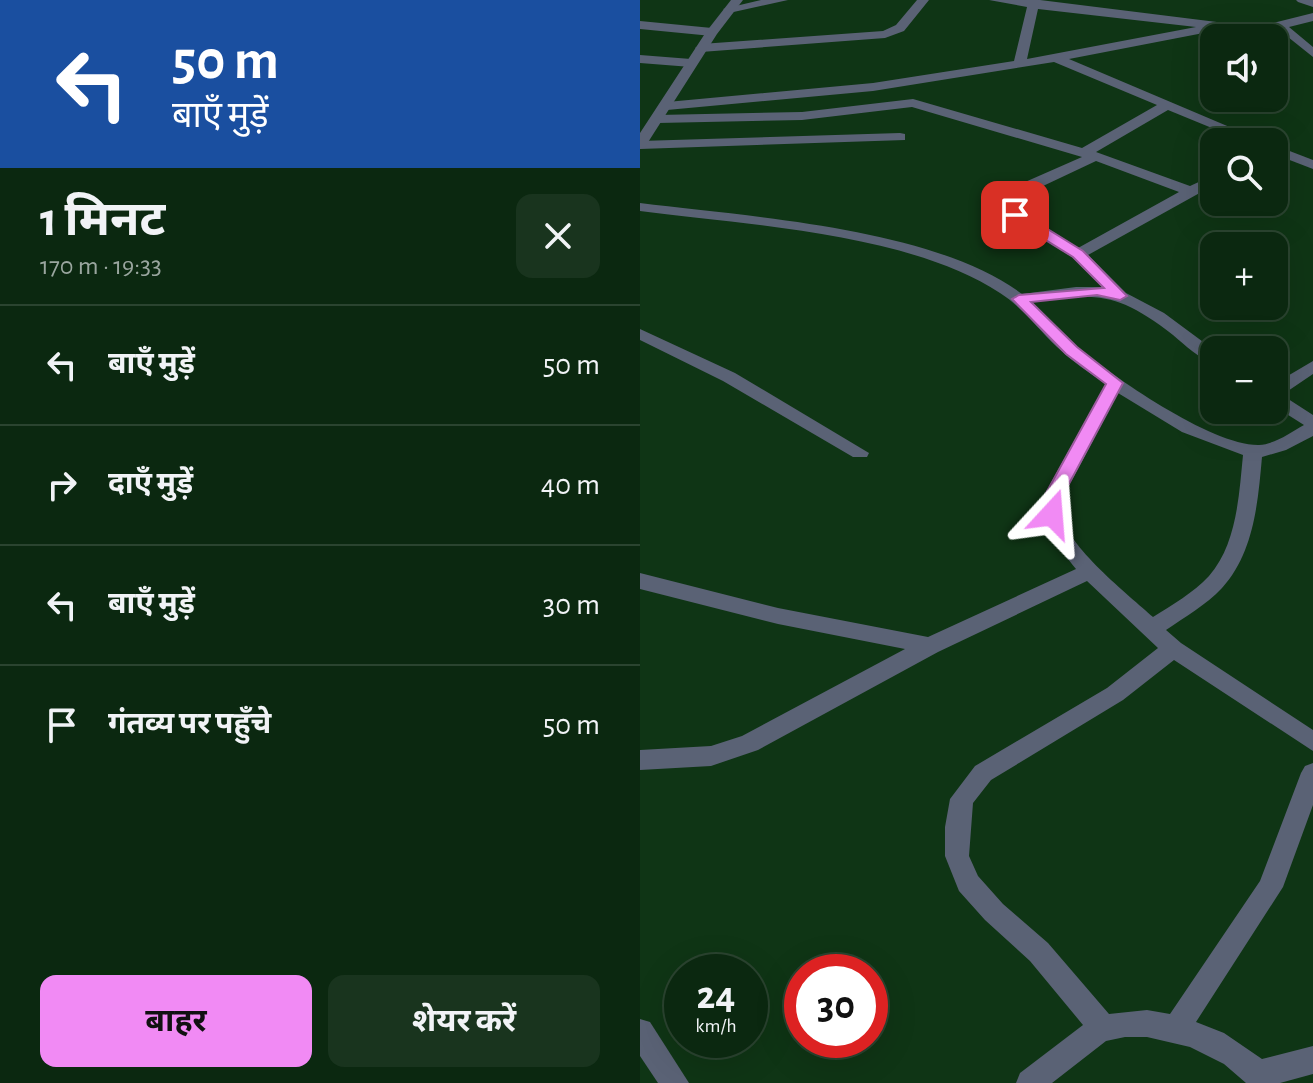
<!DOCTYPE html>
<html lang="hi">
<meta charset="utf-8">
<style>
body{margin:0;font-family:"Alegreya Sans","Noto Sans Devanagari",sans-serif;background:#19341e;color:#f1f3f6;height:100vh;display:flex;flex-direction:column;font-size:30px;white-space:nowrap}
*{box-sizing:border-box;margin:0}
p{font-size:26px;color:#9aa69f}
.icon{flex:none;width:44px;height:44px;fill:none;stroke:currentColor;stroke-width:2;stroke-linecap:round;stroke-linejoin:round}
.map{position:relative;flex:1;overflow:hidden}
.panel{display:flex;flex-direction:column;background:#0b2810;width:640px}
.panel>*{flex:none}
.banner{background:#1a4fa0;color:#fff;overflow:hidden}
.tools{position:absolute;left:560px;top:24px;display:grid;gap:16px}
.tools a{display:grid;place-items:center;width:88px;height:88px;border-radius:16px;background:#0b2810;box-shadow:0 8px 32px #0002,0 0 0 2px #2b4430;font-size:40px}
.speed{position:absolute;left:24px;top:954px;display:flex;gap:16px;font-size:40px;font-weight:700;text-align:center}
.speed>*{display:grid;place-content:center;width:104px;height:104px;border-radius:50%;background:#0b2810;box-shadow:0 8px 32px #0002,0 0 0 2px #2b4430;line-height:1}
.speed small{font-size:20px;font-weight:400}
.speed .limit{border:12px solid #d22;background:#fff;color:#111}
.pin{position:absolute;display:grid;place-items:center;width:68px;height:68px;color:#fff;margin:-34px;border-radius:16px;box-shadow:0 4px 12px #0006}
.me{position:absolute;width:88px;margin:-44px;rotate:19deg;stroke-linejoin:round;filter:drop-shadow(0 0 6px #0008)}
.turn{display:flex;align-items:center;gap:28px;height:168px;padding:0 40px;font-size:36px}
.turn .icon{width:104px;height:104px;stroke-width:2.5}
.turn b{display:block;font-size:56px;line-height:68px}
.round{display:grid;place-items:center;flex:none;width:84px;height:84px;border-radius:16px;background:#19341e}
.overview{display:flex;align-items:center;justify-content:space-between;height:136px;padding:0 40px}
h1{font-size:48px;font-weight:700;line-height:60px}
.cta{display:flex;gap:16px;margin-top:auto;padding:16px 40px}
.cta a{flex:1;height:92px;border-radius:16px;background:#f18af4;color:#111;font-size:32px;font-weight:700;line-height:92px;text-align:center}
.cta a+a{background:#19341e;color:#f1f3f6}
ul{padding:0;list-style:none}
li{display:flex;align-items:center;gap:24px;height:120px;padding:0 40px;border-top:2px solid #2b4430}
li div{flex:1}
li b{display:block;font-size:30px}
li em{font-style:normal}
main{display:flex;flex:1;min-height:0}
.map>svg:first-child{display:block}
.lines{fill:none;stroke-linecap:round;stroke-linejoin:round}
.minor{fill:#5a6275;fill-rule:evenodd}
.tertiary{fill:#5a6275;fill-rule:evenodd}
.route{fill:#f18af4;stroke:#9d5a9f;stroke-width:2}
</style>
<main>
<section class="panel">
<div class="banner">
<div class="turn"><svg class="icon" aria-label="left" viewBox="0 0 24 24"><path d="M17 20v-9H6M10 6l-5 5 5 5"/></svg><div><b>50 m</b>बाएँ मुड़ें</div></div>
</div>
<div class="overview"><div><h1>1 मिनट</h1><p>170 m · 19:33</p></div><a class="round"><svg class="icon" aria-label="close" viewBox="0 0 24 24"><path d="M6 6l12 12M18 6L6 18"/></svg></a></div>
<ul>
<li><svg class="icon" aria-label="left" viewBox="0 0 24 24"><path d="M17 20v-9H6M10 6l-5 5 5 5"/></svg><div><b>बाएँ मुड़ें</b></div><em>50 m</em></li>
<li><svg class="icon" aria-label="right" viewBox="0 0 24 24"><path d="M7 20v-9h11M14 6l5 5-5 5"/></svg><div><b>दाएँ मुड़ें</b></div><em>40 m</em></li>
<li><svg class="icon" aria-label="left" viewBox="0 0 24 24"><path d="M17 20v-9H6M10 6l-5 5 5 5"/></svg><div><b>बाएँ मुड़ें</b></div><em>30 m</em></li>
<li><svg class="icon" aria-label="arrive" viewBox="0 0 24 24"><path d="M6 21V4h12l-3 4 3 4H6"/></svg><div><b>गंतव्य पर पहुँचे</b></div><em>50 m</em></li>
</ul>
<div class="cta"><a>बाहर</a><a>शेयर करें</a></div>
</section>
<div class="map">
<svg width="673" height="1083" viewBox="0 0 673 1083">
<rect width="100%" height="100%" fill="#0f3515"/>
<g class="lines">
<!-- minor -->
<g class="minor">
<path d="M121 0H148L89 13 83 9Z"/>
<path d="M277 0H289L264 31 245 38 61 52 55 48 61 44 243 31 256 25Z"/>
<path d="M349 0H400L617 27 673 13V21L649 27 673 47V57L638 29 617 35 579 30 429 59 625 142H606L528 110 456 152 550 186 574 175V185L448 255 486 293 524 313 574 350V363C559 359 545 345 533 335 479 293 457 292 392 302 407 316 420 332 436 346 472 376 572 446 619 445 635 444 650 433 664 425L634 406V384L673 361V374L642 395 673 415V436L646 450 622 457C618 502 614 553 582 588 566 605 545 617 526 630L541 643 673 730V751L534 660 483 700 351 780 333 803 329 856 338 876 363 904 408 943 469 1014 507 1010 530 1014 620 881 661 773 665 766 673 763V805L643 887 556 1022 584 1033 622 1059 673 1046V1074L640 1083H606L584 1064 550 1047 507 1037H485L466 1041 412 1083H376L380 1073 443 1025 390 961 345 920 319 891 305 856V827L310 799 335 766 467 688 518 648 447 581 298 652 118 750 71 766 0 770V750L71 746 102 736 265 649 138 624 0 589V573L138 608 288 637 436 569C416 543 400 530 404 495L466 384C449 373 432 361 417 347 398 329 382 307 360 293 269 233 107 225 0 211V203C110 217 292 227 382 294L436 287H462L432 257 370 218 356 201 362 192 442 157 272 107 162 120 18 123 11 119 18 115 162 112 273 99 442 148 517 105 414 62 233 91 27 110 20 106 27 102 233 83 374 61 387 7ZM398 9 556 27 387 59ZM456 161 539 192 438 248 380 212 371 201ZM478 393 542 432 603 455C599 495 597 544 569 576 553 593 532 605 513 617 490 596 425 545 422 514 421 508 423 501 424 495Z"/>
<path d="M656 0H673V7L658 2Z"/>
<path d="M0 21 72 28 78 32 72 36 0 29Z"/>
<path d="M0 55 51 59 57 63 51 67 0 63Z"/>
<path d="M260 133 265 134V140L0 149V141Z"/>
<path d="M634 145 673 160V169L634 154Z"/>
<path d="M0 329 95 373 229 453 227 457H213L83 381 0 340Z"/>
<path d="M0 1019 10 1022 49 1083H18L0 1056Z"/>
</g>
<!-- tertiary -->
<path class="tertiary" d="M91 0H103L77 34 5 147 0 148V133L66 32Z"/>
</g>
<!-- route -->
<path class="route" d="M370 212H380L443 251 487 296 480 300 457 295 391 302 437 347 483 383 423 495 421 514 412 520 403 514 405 495 466 384 426 354 372 299 379 295 464 288 433 257 370 218Z"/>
</svg>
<div class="tools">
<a><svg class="icon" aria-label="sound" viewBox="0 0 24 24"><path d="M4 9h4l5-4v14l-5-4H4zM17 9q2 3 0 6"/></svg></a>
<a><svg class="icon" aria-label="search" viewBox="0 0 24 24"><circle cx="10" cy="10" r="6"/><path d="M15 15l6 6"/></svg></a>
<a>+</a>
<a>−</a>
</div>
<div class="speed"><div>24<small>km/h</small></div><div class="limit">30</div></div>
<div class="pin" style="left:375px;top:215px;background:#d93025"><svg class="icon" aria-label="arrive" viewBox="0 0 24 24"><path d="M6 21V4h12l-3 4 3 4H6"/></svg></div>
<svg class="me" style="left:412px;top:514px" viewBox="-20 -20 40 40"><path d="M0-17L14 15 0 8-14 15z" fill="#f18af4" stroke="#fff" stroke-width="4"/></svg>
</div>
</main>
